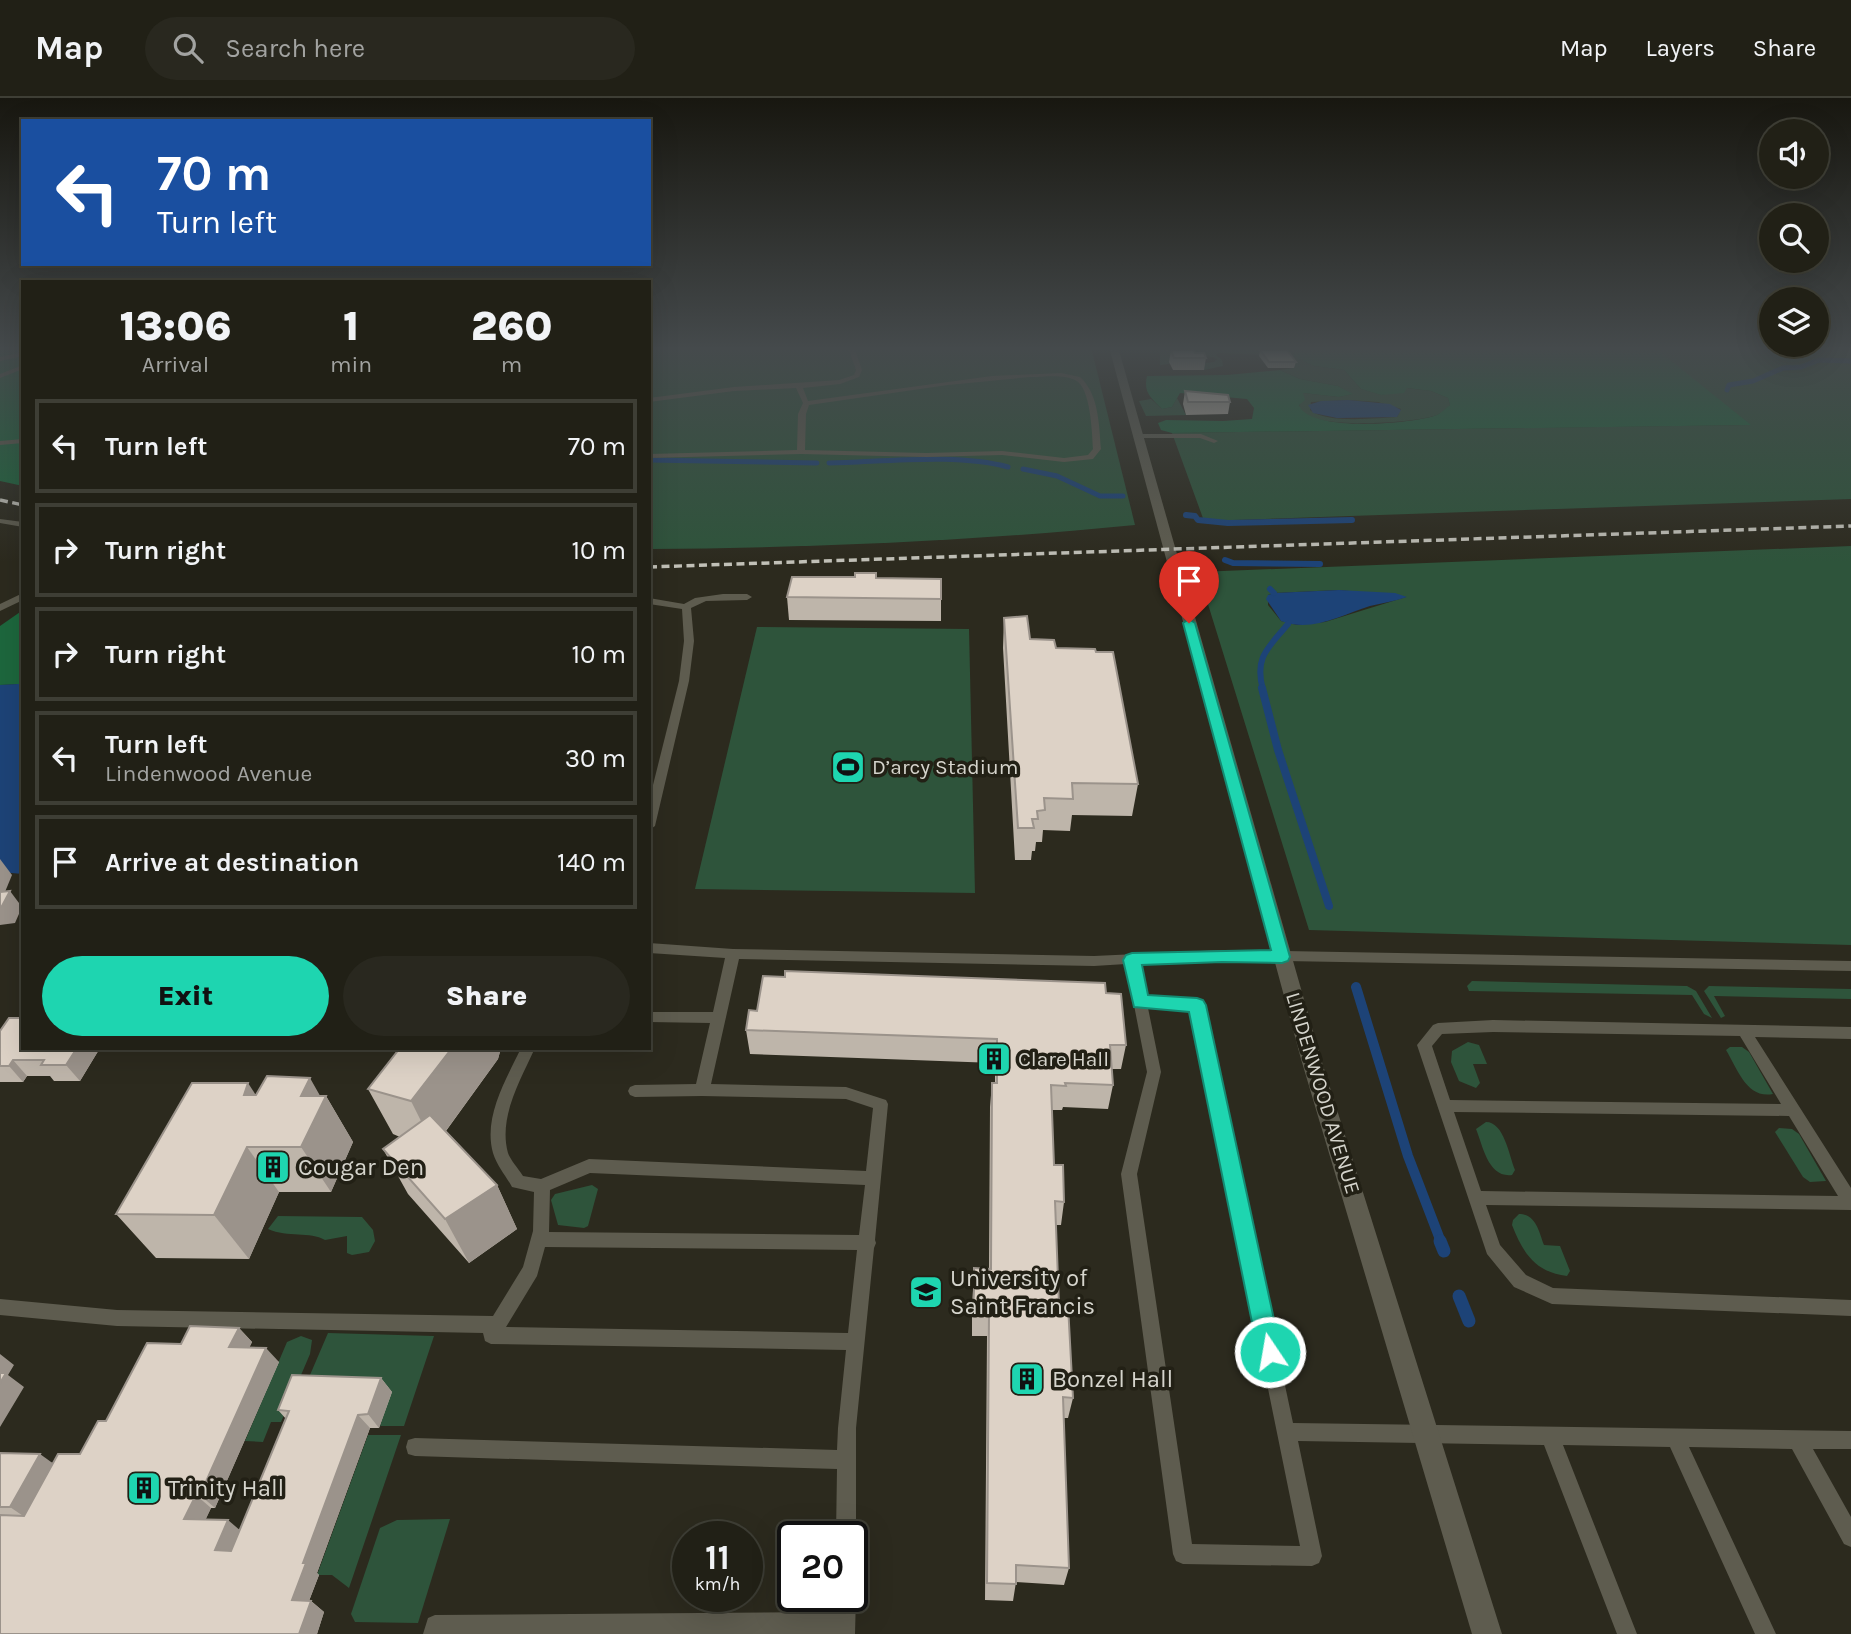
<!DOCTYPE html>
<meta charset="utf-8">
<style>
body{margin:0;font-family:Karla,sans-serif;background:#29281f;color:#f1f3f6;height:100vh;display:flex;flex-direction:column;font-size:26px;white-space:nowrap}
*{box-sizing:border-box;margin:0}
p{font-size:23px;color:#a2a3a1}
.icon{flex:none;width:38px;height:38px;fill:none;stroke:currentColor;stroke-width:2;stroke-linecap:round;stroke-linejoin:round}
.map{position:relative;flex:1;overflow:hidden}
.side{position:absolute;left:21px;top:182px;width:630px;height:770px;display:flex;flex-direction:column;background:#212016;border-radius:0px;box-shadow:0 7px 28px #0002,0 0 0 2px #3e3e35}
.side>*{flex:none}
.guide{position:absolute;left:21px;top:21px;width:630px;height:147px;border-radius:0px;box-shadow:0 7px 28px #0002,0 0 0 2px #3e3e35;background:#1a4fa0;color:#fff;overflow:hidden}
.tools{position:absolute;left:1759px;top:21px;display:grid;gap:14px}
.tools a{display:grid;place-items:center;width:70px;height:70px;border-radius:50%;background:#212016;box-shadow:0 7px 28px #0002,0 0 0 2px #3e3e35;font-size:35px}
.speed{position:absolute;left:672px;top:1423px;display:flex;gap:14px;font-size:35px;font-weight:700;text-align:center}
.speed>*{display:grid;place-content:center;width:91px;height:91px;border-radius:50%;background:#212016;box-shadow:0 7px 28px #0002,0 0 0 2px #3e3e35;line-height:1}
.speed small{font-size:18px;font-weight:400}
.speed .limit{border:4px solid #111;border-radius:10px;background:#fff;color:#111}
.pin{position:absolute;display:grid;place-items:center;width:60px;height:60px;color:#fff;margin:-72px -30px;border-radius:50% 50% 50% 0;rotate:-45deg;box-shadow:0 0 7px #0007}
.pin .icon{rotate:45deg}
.me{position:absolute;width:77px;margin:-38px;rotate:348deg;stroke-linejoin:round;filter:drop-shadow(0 0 5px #0008)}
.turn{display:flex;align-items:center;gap:24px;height:147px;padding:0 21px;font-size:32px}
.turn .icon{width:91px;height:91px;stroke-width:2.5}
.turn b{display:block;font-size:49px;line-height:60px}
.eta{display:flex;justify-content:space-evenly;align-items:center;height:119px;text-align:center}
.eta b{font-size:42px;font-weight:800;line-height:49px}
.cta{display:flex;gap:14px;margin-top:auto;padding:14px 21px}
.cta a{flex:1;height:80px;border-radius:42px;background:#1ed5b0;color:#111;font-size:28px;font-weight:800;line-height:80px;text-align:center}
.cta a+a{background:#29281f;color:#f1f3f6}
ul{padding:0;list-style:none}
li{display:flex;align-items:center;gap:21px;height:94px;margin:0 14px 10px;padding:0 7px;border:4px solid #3e3e35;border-radius:0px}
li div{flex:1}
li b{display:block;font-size:26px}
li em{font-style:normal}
header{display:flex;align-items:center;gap:42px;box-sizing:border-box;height:98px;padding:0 35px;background:#212016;border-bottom:2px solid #3e3e35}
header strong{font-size:33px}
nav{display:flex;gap:38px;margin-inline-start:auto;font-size:24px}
.search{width:490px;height:63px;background:#29281f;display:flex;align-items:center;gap:18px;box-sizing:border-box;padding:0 24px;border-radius:38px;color:#a2a3a1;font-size:26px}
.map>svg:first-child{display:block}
.green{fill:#2e543b;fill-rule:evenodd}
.forest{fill:#1d673d}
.water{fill:#1d4377}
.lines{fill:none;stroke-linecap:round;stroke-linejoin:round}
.stream-far4{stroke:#1d4377;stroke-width:5}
.stream-far3{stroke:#1d4377;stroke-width:6}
.stream-far2{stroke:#1d4377;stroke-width:8}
.stream-far1{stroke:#1d4377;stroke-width:10}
.stream{stroke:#1d4377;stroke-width:13}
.service{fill:#5e5c4f;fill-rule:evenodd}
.tertiary{fill:#5e5c4f;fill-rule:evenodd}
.rail{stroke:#c1c0b7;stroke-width:3.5;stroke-dasharray:8 4.5;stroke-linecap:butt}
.wall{fill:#beb5aa}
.shaded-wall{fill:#9b938b}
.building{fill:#ddd2c6;stroke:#9b938b;stroke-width:2}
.route{fill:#1ed5b0;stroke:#148a72;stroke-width:2}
.labels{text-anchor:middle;stroke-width:7;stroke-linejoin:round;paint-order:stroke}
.poi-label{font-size:21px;fill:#d5d4cc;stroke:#222015;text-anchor:start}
.street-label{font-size:21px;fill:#d5d4cc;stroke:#222015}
.near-poi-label{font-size:24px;fill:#d5d4cc;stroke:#222015;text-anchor:start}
</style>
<header>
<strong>Map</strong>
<div class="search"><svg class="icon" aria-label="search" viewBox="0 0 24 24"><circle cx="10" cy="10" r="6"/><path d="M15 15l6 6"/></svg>Search here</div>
<nav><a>Map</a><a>Layers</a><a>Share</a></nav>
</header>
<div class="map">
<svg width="1851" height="1536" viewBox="0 0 1851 1536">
<rect width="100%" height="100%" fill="#2c2a1e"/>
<!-- green -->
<g class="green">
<path d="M649 249H1091L1135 427C974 443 811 450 649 451Z"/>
<path d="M1160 249H1851V401L1204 423 1172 335 1749 327 1294 258 1314 268 1344 272 1361 291 1382 297 1407 290 1431 293 1448 300 1450 307C1447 310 1442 315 1437 317 1416 325 1311 333 1300 311 1298 305 1301 301 1303 295L1339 299 1352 296 1338 288 1300 281 1280 272 1294 270 1286 258 1219 255 1216 257 1222 262 1223 268 1204 272 1200 266 1214 264 1217 261C1199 252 1178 267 1160 267ZM1348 302 1378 304 1401 311 1397 319C1375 320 1327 326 1310 312L1311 304Z"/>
<path d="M1177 300 1186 317 1146 318 1139 303 1151 301 1162 311 1172 309Z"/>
<path d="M1851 448V847L1309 832 1198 474ZM1339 492 1406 499 1325 524 1297 527 1281 523 1268 507V497L1274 495Z"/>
<path d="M757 529 969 531 975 795 695 791Z"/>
<path d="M1472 883 1687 888 1696 893 1712 920 1704 916 1692 897 1469 893 1467 888Z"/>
<path d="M1709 888 1851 891V901L1714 898 1725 918 1721 920 1704 893Z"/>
<path d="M1468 944 1479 947 1487 966H1473L1480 985 1476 990 1459 983 1451 964 1452 953Z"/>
<path d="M1730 949H1742L1749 954 1773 996C1747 1001 1738 972 1726 952Z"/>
<path d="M1486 1024C1504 1024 1509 1057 1515 1072L1512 1077C1488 1080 1483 1048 1476 1031Z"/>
<path d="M1779 1030 1792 1031 1799 1036 1826 1083 1810 1084 1803 1079 1775 1034Z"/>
<path d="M592 1087 598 1091 588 1128 584 1130 558 1127 551 1102 555 1096Z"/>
<path d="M1519 1116C1536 1116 1539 1134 1544 1147L1560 1148 1570 1173 1567 1178C1535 1174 1523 1155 1512 1127L1513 1122Z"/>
<path d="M278 1118 362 1119 373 1132 375 1143 369 1154 352 1157 347 1155V1138L325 1142C310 1133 288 1140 268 1131Z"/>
<path d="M328 1235 434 1238 404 1328H380L391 1294 304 1291Z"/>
<path d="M301 1238 312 1242 310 1256 281 1324H271L263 1344 245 1343 287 1244Z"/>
<path d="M368 1337H401L349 1490 332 1477H317Z"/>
<path d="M450 1421 418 1525 355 1524 351 1516 380 1430 397 1422Z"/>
</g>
<!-- forest -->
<g class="forest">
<path d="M0 249H23V388L0 383Z"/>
<path d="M1282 249H1654L1751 327 1172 335 1161 332 1158 325 1166 322 1223 323 1252 321 1254 310 1247 301 1180 295 1172 309 1162 311C1151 300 1143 294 1147 278L1227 277 1280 272 1300 281 1338 288 1353 296 1339 299 1303 295 1305 302 1299 307C1309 335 1413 326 1437 317 1441 315 1446 310 1450 307L1448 300 1431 293 1407 290 1404 295 1381 297 1361 291 1344 272 1314 268 1293 258 1299 249Z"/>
<path d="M23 512V586L0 587V528Z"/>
</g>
<!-- water -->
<g class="water">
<path d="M1348 302 1390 306 1401 312 1397 319 1337 320 1313 315 1308 307 1321 303Z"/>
<path d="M1339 492 1395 495 1407 499C1395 503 1382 505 1370 508 1342 517 1311 535 1281 523L1266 501 1268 497 1274 495Z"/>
<path d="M18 586H23V776L0 774V587Z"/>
</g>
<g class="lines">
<!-- stream-far4 -->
<g class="stream-far4">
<path d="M1727 292 1729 287 1753 283 1783 270 1801 269 1819 262 1851 263"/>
<path d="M649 362 817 365"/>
<path d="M829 365C883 364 957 355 1008 369"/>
<path d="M1023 371 1057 378 1100 398H1123"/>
</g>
<!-- stream-far3 -->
<g class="stream-far3">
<path d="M1186 417 1195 418 1198 422 1228 425 1352 422"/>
<path d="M1225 462 1233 465 1320 466"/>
<path d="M1270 491 1274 495"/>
<path d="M1263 592C1254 559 1268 550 1288 526"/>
</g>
<!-- stream-far2 -->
<path class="stream-far2" d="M1262 590 1278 652 1329 808"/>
<!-- stream-far1 -->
<path class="stream-far1" d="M1356 889 1408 1058 1441 1144"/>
<!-- stream -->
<g class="stream">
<path d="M1440 1143 1444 1153"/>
<path d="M1459 1198 1469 1223"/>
</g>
<!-- service -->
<g class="service">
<path d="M848 249H854L862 272 859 279 840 286 803 290 808 303 992 278 1061 275 1080 279C1099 296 1099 327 1101 351L1093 361 1064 364 1002 357 926 359 801 356 649 360V356L797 352 798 316 803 305 796 290 734 293 649 304V300L734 289 839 282 854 277 856 272ZM1030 279C1044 279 1063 276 1075 282 1091 289 1092 335 1093 351L1088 357 1064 360 1002 353 926 355 805 352 806 316 809 307 948 287Z"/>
<path d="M23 254V258L0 263V259Z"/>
<path d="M23 267V271L0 280V276Z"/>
<path d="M1136 336H1201L1218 343 1214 345 1200 340H1136Z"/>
<path d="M23 341V345L0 347V343Z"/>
<path d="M0 421 23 424V429L0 425Z"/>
<path d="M23 495V502L0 513V506Z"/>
<path d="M723 496H747L752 499 747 502 706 503 691 510 694 543 689 583 655 728 649 732V703L679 583 684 543 682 511 649 506V500L684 506 695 500Z"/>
<path d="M649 845 733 851 1094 858 1222 852 1851 863V873L1222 862 1139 866 1146 899 1197 902 1202 903 1204 907 1293 1325 1851 1333V1351H1813L1851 1419V1449L1844 1446 1792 1351 1689 1349 1776 1536H1755L1670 1349 1563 1347 1637 1536H1617L1544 1347 1298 1343 1322 1458 1319 1465 1312 1468 1183 1466 1176 1463 1173 1456 1121 1076 1147 974 1126 866 1094 868 739 861 711 986 846 989 886 1002 888 1006 875 1142 876 1145 874 1150 856 1330V1438L852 1445V1438H836L837 1371 415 1358 408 1356 406 1349 408 1342 415 1340 837 1352 838 1330 846 1252 491 1246 485 1243 483 1235 117 1228 0 1217V1201L117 1212 493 1218 523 1169 533 1133 534 1094 512 1089C506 1078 497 1068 493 1055 483 1019 506 982 521 950H535C521 981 498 1019 508 1055 511 1063 518 1070 523 1078L541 1081 589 1061 866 1073 873 1010 846 1001 702 998 635 999 630 997 628 993 630 989 635 987 696 986 710 925 649 924V914H713L725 860 649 855ZM1148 910 1191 912 1300 1448 1192 1446 1137 1076 1161 974ZM590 1075 865 1087 859 1137 549 1134 550 1092ZM545 1149 857 1152 848 1235 506 1229 537 1178Z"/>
<path d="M1493 922 1851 929V941L1755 939 1851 1090V1112L1486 1107 1500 1147 1526 1177 1553 1190 1851 1202V1218L1552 1206 1514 1189 1487 1156 1417 947 1433 927 1438 925ZM1493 934 1740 938 1781 1006 1450 1002 1432 948 1442 936ZM1454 1014 1789 1018 1838 1098 1481 1093Z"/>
<path d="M852 1490 856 1498 855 1536H423L428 1520 435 1517 835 1514 836 1498H852Z"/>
</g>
<!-- tertiary -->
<path class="tertiary" d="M1109 249H1118L1321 961 1502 1536H1472L1301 961Z"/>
<!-- rail -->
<g class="rail">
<path d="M0 402 23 407"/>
<path d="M649 469 1851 428"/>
</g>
</g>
<!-- wall -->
<g class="wall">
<path d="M1171 252 1195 255 1206 260 1204 272H1173L1169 264Z"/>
<path d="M1260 252 1296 264 1294 270H1268L1259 258Z"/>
<path d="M1185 293 1230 304 1228 316 1186 317 1183 306Z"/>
<path d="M876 480 941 481V523L789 522 787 499Z"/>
<path d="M1004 520 1030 541 1056 550 1138 686 1132 718 1072 717 1070 733 1043 732 1042 744H1036L1035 753H1032L1031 762H1015L1003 550Z"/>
<path d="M1106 895 1126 947 1121 971H1111L1113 987 1108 1011 1063 1009 1062 1012H1052L1054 1067 1064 1104 1061 1127H1056L1059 1207 1073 1300 1068 1320H1063L1069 1470 1064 1487 1016 1484 1013 1503 985 1502 987 1238H972V1214L974 1170 989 1171 990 1009 992 985H995V965L750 956 746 932Z"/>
<path d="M0 933 23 950H100L80 983H54L50 978H27L23 984H0Z"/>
<path d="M400 950H501L498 961 446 1033 497 1087 517 1131 469 1165 408 1096 383 1051 400 1039 393 1036 368 991Z"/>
<path d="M256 997 326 998 353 1044 331 1094H279L249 1161 156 1160 116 1116Z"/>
<path d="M239 1230 252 1244 249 1250 279 1264 215 1410H211L205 1422 240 1432 286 1321 278 1312 381 1280 392 1294 379 1330H370L317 1475 319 1477 309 1503H311L324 1514 317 1536H0V1355L53 1365 80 1356 106 1323 181 1246Z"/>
</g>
<!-- shaded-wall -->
<g class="shaded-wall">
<path d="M0 761 12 777 0 806Z"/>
<path d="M10 793 22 809 15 825 0 827V809Z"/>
<path d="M77 950H100L80 983 66 967Z"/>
<path d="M452 950H501L498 961 434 1049 411 1003Z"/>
<path d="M13 962 27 978 23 984 9 968Z"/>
<path d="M310 980 323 1003 326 998 353 1044 331 1094 301 1049V998Z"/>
<path d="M248 985 278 1031 244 997Z"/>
<path d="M247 1049 279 1094 249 1161 214 1117Z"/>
<path d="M497 1087 517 1131 469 1165 445 1121Z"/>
<path d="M239 1230 252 1244 242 1264 229 1249Z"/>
<path d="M266 1250 279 1264 215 1410 200 1397Z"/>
<path d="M0 1256 14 1267 8 1277 24 1289 0 1329Z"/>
<path d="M381 1280 392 1294 379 1330 368 1316Z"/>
<path d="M358 1317 370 1330 317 1475 319 1477 305 1513 292 1502 303 1465Z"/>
<path d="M40 1356 58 1369 29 1422 10 1409Z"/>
<path d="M196 1397 211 1410 200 1434 184 1421Z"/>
<path d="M228 1422 242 1434 230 1464 215 1452Z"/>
<path d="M311 1503 324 1514 317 1536H299Z"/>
</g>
<!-- building -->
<g class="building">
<path d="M1171 252H1194L1195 255H1204L1206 260H1174Z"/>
<path d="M1260 252H1287L1296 264H1269Z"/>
<path d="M1185 293 1228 297 1230 304H1188Z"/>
<path d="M855 475H876V480L941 481V501L787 499 792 479H855Z"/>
<path d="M1027 518 1030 541 1054 542 1056 550 1095 551 1096 554H1113L1138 686 1072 685 1073 701 1044 700 1045 712 1037 713 1038 721H1032L1034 730H1018L1004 520Z"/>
<path d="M10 793 2 808 0 809V794Z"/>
<path d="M785 873 1105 885 1106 895 1121 896 1126 947H1110L1113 987 1065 985 1066 988 1051 987 1054 1067H1063L1064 1104 1055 1103 1059 1207H1068L1073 1300 1063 1299 1069 1470 1016 1467V1486L987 1485 989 1216H973L974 1192V1170L991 1171 992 985H997V941L746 932 749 912 757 913 763 878 785 879Z"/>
<path d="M9 920H23V950H77L66 967H41L44 962H13L9 968H0V933Z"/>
<path d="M400 950H452L411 1003 368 991Z"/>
<path d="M267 978 310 980 301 998H326L301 1049H247L214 1117 116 1116 192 985H248L244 997H256Z"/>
<path d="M430 1017 497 1087 445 1121 383 1051Z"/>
<path d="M190 1228 239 1230 229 1249 266 1250 200 1397H196L184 1421 228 1422 215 1452 231 1453 289 1313 278 1312 292 1277 381 1280 368 1316 358 1317 303 1465H306L292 1502 311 1503 299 1536H0V1417L24 1418 58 1356H80L98 1323H106L147 1245 181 1246Z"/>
<path d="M0 1275H6L0 1285Z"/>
<path d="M0 1355 40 1356 10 1409H0Z"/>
</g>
<!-- sky -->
<linearGradient id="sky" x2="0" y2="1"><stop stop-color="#181710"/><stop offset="0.54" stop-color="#454a4c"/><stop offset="1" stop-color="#454a4c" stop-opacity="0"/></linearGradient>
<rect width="1851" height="464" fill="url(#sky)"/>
<!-- route -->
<path class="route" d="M1189 521 1195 525 1290 859 1288 863 1282 865 1222 864 1142 867 1148 897 1197 900 1203 902 1206 907 1281 1254 1278 1262 1270 1265 1262 1262 1258 1254 1189 914 1134 909 1123 862 1126 857 1132 855 1271 852 1183 525Z"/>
<!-- icons -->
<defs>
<g id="stadium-square" transform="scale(1.75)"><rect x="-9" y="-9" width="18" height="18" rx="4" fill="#1ed5b0" stroke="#222015"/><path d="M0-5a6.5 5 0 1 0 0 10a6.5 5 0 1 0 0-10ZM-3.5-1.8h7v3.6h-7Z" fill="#111"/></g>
<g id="building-square" transform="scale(1.75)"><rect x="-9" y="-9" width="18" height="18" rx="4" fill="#1ed5b0" stroke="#222015"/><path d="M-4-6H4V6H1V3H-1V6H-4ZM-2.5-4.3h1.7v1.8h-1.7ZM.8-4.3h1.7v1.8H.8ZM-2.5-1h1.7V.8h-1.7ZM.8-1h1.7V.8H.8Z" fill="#111"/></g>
<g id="university-square" transform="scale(1.75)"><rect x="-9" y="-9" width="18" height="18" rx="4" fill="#1ed5b0" stroke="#222015"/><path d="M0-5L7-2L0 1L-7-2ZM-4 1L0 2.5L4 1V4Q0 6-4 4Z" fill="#111"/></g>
</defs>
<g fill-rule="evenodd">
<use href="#stadium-square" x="848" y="669"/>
<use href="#building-square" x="994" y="961"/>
<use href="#building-square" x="273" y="1069"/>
<use href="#university-square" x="926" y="1194"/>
<use href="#building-square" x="1027" y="1281"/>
<use href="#building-square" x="144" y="1390"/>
</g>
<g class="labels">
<!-- poi labels -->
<g class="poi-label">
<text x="872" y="676">D’arcy Stadium</text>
<text x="1018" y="968">Clare Hall</text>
</g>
<!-- street labels -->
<g class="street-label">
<text transform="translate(1323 995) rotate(73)" y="7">LINDENWOOD AVENUE</text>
</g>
<!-- near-poi labels -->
<g class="near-poi-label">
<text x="298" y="1077">Cougar Den</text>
<text x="950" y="1188">University of<tspan x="950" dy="28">Saint Francis</tspan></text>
<text x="1052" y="1289">Bonzel Hall</text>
<text x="168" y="1398">Trinity Hall</text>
</g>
</g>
</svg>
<div class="tools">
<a><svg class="icon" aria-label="sound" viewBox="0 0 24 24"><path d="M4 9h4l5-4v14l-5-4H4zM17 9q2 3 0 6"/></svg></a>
<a><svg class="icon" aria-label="search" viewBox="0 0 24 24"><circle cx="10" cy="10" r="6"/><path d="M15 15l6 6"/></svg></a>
<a><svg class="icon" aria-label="layers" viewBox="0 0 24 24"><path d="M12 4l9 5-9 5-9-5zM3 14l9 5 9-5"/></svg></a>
</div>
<div class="speed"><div>11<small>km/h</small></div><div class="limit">20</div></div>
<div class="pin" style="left:1189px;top:525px;background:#d93025"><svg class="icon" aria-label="arrive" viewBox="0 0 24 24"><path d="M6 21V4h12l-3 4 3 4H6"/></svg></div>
<svg class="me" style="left:1270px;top:1254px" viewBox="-20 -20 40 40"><circle r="17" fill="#1ed5b0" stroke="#fff" stroke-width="3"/><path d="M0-11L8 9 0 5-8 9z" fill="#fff"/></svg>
<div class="guide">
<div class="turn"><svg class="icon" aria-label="left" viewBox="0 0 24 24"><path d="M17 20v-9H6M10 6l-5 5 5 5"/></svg><div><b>70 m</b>Turn left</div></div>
</div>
<section class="side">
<div class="eta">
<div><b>13:06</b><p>Arrival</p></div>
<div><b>1</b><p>min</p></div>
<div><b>260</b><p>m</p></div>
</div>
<ul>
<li><svg class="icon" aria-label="left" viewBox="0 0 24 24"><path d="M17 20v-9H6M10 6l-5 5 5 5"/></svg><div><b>Turn left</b></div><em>70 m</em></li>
<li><svg class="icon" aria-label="right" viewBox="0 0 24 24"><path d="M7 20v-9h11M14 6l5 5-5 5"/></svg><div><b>Turn right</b></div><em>10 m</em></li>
<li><svg class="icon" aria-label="right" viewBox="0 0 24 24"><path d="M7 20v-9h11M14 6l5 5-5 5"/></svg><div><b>Turn right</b></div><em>10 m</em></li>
<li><svg class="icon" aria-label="left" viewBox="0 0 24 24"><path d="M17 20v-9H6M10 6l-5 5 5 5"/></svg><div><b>Turn left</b><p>Lindenwood Avenue</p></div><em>30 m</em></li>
<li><svg class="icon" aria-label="arrive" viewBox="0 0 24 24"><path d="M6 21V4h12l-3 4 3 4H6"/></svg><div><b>Arrive at destination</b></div><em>140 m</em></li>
</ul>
<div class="cta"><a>Exit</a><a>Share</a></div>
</section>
</div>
